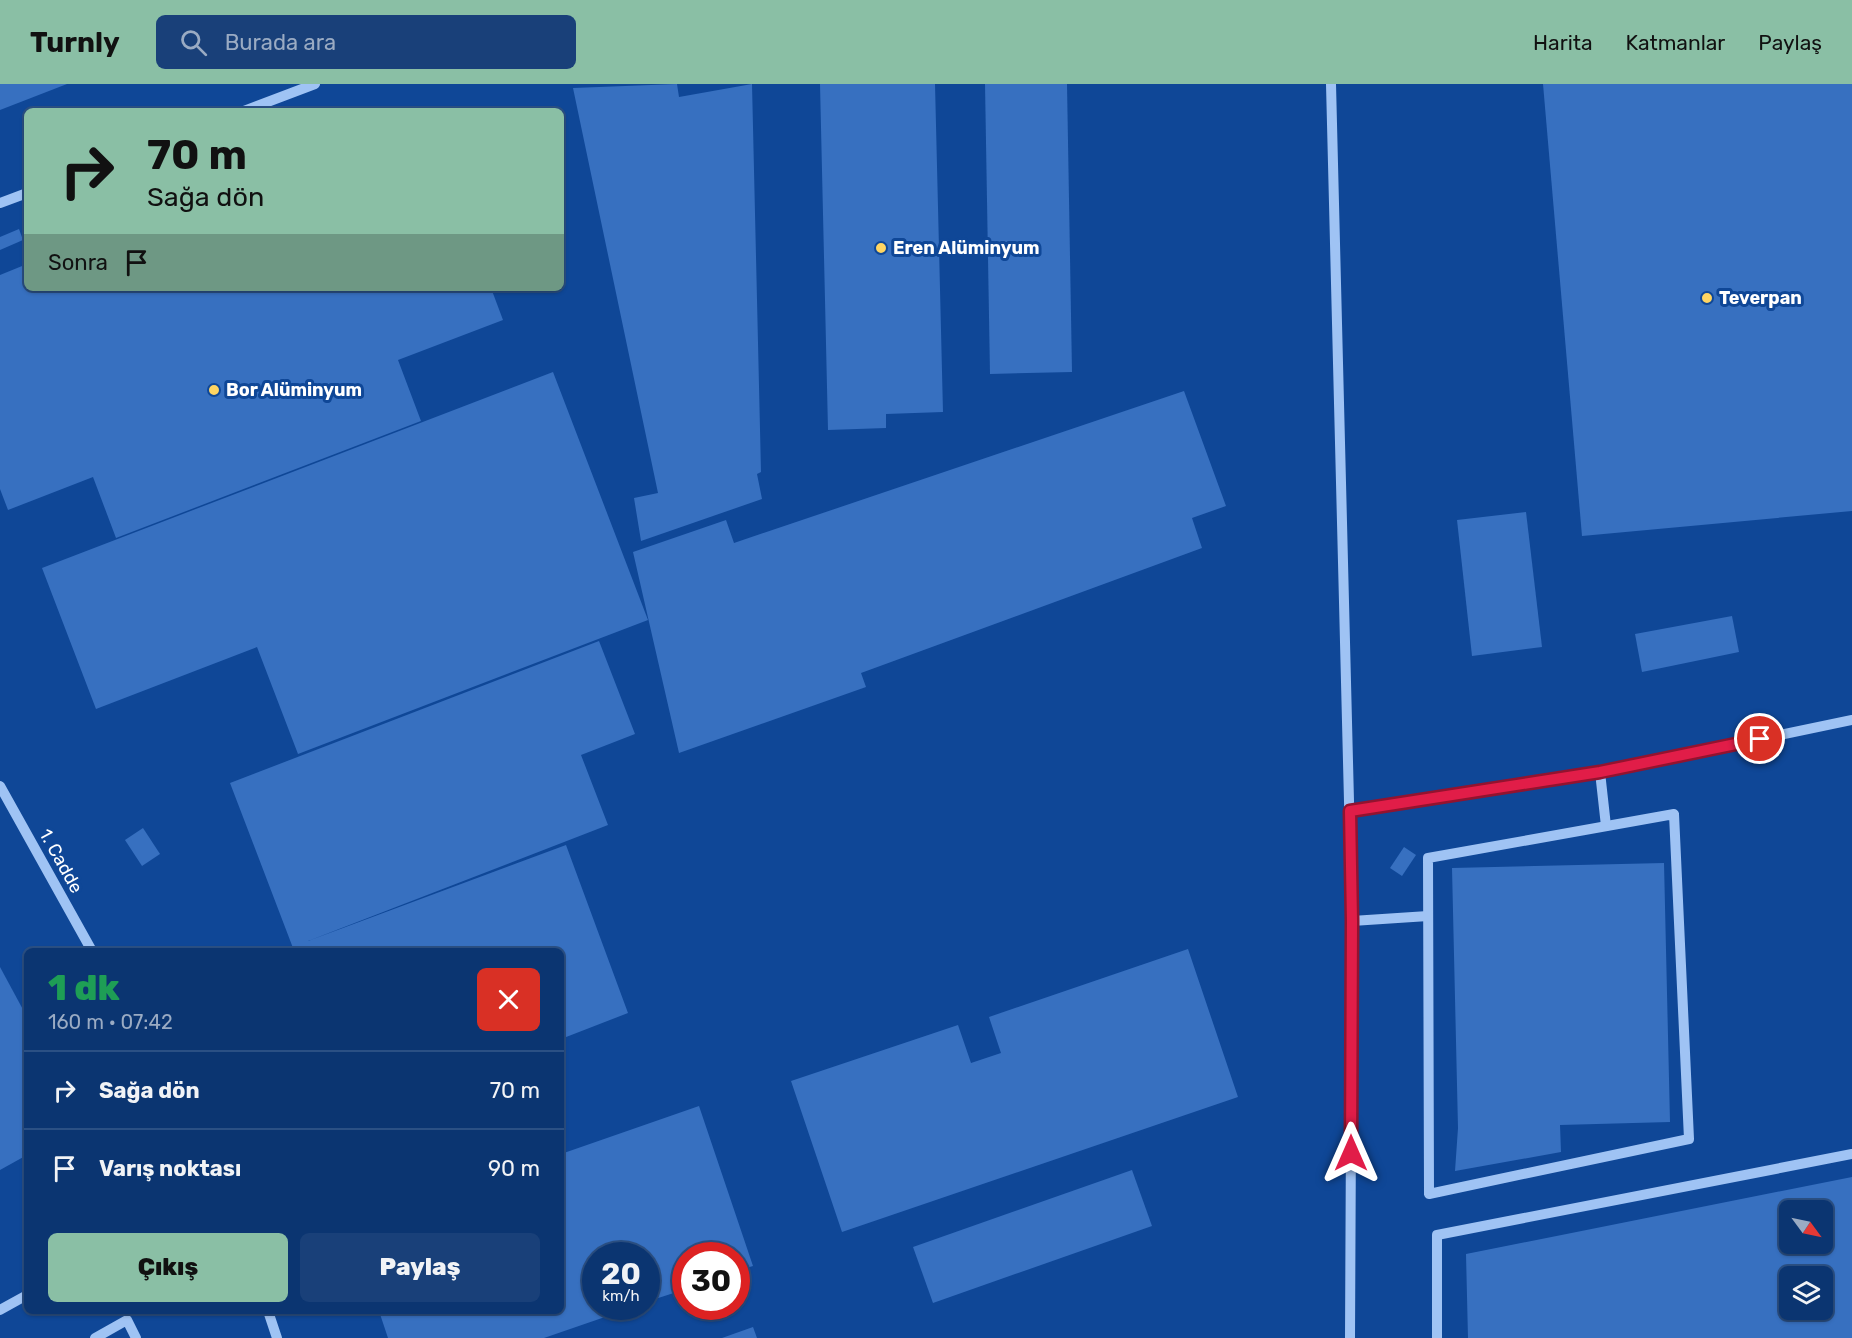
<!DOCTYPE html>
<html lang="tr">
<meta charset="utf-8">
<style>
body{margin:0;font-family:Rubik,sans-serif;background:#194079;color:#f1f3f6;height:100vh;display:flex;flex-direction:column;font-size:22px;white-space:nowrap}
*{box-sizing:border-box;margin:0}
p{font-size:20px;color:#9aabc3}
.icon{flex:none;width:33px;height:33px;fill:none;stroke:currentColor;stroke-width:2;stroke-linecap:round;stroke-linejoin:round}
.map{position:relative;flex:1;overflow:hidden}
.sheet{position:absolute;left:24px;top:864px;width:540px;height:366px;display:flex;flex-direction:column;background:#0b3571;border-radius:9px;box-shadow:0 2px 4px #0004,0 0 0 2px #2b5084}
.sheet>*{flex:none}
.top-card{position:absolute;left:24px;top:24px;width:540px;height:183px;border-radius:9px;box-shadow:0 2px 4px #0004,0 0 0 2px #2b5084;background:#8abfa5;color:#111;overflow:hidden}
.needle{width:39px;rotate:123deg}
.controls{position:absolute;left:1779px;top:1116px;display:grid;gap:12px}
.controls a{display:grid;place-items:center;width:54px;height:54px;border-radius:9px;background:#0b3571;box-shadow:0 2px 4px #0004,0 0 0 2px #2b5084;font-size:30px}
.speed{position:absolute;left:582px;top:1158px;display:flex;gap:12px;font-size:30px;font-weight:700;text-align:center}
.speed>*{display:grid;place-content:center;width:78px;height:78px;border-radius:50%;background:#0b3571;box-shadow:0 2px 4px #0004,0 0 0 2px #2b5084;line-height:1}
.speed small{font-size:15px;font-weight:400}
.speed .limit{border:9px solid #d22;background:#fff;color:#111}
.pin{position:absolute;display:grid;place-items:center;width:51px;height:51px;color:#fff;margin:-26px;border:3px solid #fff;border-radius:50%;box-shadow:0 2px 6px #0007}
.me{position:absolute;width:66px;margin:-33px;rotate:0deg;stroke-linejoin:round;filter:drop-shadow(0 0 4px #0008)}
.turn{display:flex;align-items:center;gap:21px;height:126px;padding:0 24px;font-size:27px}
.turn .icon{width:78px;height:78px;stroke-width:2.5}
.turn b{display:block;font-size:42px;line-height:51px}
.then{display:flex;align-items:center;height:57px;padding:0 24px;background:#0003;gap:12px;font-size:22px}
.round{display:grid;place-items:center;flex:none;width:63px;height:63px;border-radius:9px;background:#194079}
.headline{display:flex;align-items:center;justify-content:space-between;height:102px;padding:0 24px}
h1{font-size:36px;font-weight:800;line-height:45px;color:#1e9e55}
.button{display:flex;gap:12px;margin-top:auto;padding:12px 24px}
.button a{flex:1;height:69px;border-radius:9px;background:#8abfa5;color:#111;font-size:24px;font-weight:800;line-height:69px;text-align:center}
.button a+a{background:#194079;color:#f1f3f6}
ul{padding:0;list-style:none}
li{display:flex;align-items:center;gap:18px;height:78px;padding:0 24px;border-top:2px solid #2b5084}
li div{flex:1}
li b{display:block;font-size:22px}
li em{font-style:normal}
header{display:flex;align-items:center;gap:36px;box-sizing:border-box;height:84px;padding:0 30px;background:#8abfa5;color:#111}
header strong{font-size:28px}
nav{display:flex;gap:33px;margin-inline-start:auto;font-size:21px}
.search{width:420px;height:54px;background:#194079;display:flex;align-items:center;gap:15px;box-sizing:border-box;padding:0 21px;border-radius:9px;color:#9aabc3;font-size:22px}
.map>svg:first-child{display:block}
.building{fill:#3770c0;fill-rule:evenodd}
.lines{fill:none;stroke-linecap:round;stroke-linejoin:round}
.minor{stroke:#9fc3f4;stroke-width:10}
.route-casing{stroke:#92132f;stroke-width:15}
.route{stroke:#e11d48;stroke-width:10}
.poi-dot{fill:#ffd562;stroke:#0f4797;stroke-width:2}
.labels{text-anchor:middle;stroke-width:6;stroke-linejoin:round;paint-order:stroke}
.poi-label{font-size:18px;font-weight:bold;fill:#fff;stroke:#0f4797;text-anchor:start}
.street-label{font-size:18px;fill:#fff;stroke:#0f4797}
</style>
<header>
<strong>Turnly</strong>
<div class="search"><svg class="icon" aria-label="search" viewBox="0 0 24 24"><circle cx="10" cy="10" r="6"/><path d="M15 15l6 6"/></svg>Burada ara</div>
<nav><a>Harita</a><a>Katmanlar</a><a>Paylaş</a></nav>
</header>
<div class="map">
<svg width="1852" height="1254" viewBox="0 0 1852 1254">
<rect width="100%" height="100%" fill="#0f4797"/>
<!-- building -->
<g class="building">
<path d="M0 0H67L0 26Z"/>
<path d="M677 0 679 13 752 0 761 388 757 390 762 415 641 457 634 414 658 409 573 4Z"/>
<path d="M820 0H935L943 328 886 330V344L828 346Z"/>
<path d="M985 0H1067L1072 288 990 290Z"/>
<path d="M1543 0H1852V427L1582 452Z"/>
<path d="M19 145 23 156 0 166V153Z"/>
<path d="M27 180V204H491L503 236 398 276 421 337 116 454 93 393 8 426 0 405V191Z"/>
<path d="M553 288 648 536 298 670 257 563 96 625 42 484Z"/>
<path d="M1184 307 1226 422 1192 434 1202 464 861 589 866 603 679 669 633 468 726 436 734 459Z"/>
<path d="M1526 428 1542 563 1472 572 1457 436Z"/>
<path d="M1732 532 1739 568 1642 588 1635 550Z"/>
<path d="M599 557 635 650 581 671 608 741 308 857 566 761 628 929 561 955V867H284L293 864 230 699Z"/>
<path d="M143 744 160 770 142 782 125 756Z"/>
<path d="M1404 763 1416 771 1402 792 1390 784Z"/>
<path d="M1664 779 1670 1038 1560 1041 1561 1068 1455 1087 1458 1044 1452 784Z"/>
<path d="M1188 865 1238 1013 842 1148 791 997 958 941 971 979 1001 969 989 933Z"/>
<path d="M0 883 27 933V1071L0 1086Z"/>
<path d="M699 1022 753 1182 736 1187V1172H686V1205L646 1218V1172H596V1222L634 1223 544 1254H388L379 1227H561V1070Z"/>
<path d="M1132 1086 1152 1142 933 1219 913 1163Z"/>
<path d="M1852 1093V1254H1468L1466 1170ZM1790 1126H1822V1160H1790ZM1790 1192H1822V1226H1790Z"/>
<path d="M753 1243 757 1254H722Z"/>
</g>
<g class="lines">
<!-- minor -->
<g class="minor">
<path d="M1331 0 1352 837 1350 1254"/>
<path d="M244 27 315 0"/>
<path d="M0 119 27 109"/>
<path d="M1600 688 1606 742"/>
<path d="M0 702 92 867"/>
<path d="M1350 727 1600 688 1852 636"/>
<path d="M1674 730 1689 1055 1429 1110 1428 774Z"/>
<path d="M1352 837 1428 832"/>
<path d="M0 1226 27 1211"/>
<path d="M268 1227 277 1254"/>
<path d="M95 1254 127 1236 136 1254"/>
<path d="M1437 1254V1151L1852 1070"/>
</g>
</g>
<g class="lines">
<!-- route casing -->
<g class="route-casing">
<path id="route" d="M1351 1069 1352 837 1350 727 1600 688 1760 655"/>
</g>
<!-- route -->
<use href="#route" class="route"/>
</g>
<!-- markers -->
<g class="poi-dot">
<circle cx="881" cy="164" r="6"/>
<circle cx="1707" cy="214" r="6"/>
<circle cx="214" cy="306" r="6"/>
</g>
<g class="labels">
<!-- poi labels -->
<g class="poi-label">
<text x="893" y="170">Eren Alüminyum</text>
<text x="1719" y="220">Teverpan</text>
<text x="226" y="312">Bor Alüminyum</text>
</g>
<!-- street labels -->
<g class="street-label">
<text transform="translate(61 777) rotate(61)" y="6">1. Cadde</text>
</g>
</g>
</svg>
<div class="controls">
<a><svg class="needle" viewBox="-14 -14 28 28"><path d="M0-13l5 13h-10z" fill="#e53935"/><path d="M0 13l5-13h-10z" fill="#9aabc3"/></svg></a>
<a><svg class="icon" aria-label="layers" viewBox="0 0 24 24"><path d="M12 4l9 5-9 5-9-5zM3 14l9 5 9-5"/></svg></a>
</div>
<div class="speed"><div>20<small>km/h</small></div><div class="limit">30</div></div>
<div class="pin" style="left:1760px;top:655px;background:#d93025"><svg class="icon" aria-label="arrive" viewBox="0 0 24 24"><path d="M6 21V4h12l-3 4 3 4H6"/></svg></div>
<svg class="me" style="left:1351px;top:1069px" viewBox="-20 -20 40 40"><path d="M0-17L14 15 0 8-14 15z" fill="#e11d48" stroke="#fff" stroke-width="4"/></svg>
<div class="top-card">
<div class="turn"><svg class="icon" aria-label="right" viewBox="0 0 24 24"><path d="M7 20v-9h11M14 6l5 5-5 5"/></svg><div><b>70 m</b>Sağa dön</div></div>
<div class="then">Sonra<svg class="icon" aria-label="arrive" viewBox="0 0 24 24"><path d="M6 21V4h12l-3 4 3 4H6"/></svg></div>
</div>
<section class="sheet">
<div class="headline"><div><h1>1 dk</h1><p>160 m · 07:42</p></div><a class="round" style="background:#d93025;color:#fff"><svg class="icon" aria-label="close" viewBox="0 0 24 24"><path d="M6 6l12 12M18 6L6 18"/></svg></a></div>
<ul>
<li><svg class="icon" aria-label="right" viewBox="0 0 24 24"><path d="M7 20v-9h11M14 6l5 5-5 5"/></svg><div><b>Sağa dön</b></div><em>70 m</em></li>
<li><svg class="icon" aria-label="arrive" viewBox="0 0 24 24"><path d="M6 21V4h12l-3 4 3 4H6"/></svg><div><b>Varış noktası</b></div><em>90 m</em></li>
</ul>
<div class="button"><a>Çıkış</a><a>Paylaş</a></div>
</section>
</div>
